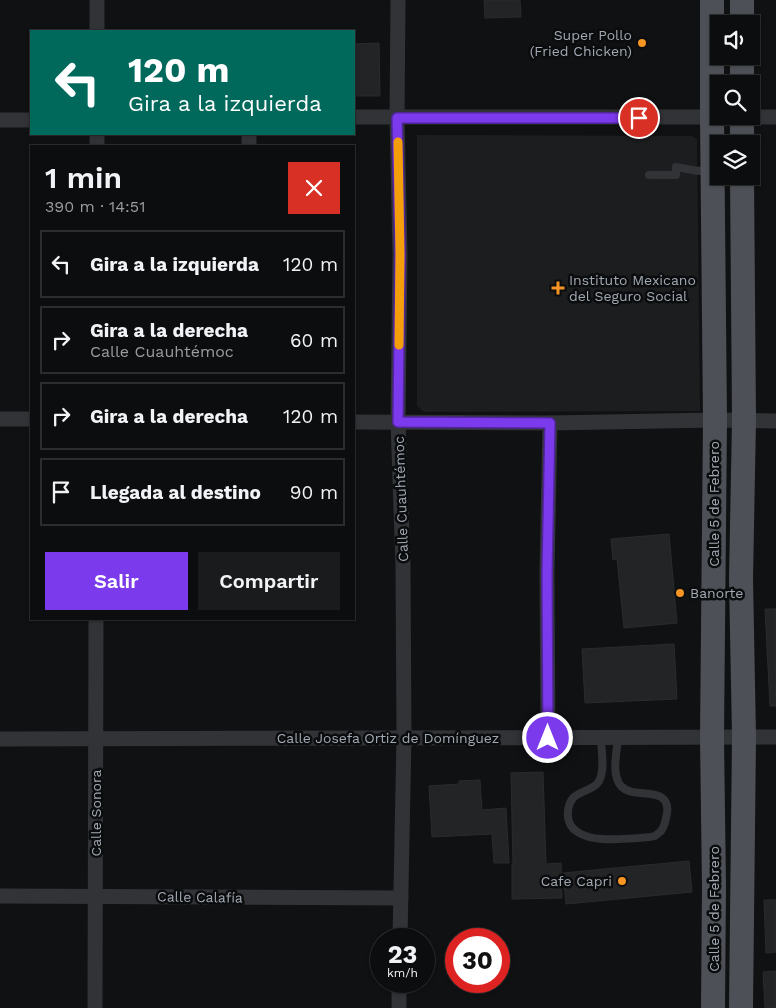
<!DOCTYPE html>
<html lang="es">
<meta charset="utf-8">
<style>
body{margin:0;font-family:"Work Sans",sans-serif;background:#1a1b1c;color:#f1f3f6;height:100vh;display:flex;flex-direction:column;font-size:19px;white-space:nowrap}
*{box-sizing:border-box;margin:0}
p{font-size:16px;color:#9a9c9e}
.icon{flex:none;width:28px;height:28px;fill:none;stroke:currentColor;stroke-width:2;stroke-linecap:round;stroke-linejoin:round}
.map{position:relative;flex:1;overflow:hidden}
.details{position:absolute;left:30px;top:145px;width:325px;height:475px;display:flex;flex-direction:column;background:#0c0d0e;border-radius:0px;box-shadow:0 1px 4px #0004,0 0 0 1px #2c2d2e}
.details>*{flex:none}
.hud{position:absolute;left:30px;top:30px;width:325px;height:105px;border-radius:0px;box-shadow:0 1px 4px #0004,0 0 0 1px #2c2d2e;background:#00695c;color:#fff;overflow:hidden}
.fabs{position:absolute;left:710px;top:15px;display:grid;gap:10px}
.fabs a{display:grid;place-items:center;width:50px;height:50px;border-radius:0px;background:#0c0d0e;box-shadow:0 1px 4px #0004,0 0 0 1px #2c2d2e;font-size:25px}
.speed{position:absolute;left:370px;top:928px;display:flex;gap:10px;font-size:25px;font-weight:700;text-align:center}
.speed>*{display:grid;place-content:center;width:65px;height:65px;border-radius:50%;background:#0c0d0e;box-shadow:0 1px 4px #0004,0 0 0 1px #2c2d2e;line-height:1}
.speed small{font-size:12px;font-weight:400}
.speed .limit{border:8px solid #d22;background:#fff;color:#111}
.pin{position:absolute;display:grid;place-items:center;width:42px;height:42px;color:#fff;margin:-21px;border:2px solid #fff;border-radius:50%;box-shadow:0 1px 5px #0007}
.me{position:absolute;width:55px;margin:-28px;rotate:0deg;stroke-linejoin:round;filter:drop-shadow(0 0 4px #0008)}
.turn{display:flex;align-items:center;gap:18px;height:105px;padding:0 15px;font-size:22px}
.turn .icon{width:65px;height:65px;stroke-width:2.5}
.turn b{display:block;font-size:35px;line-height:42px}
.round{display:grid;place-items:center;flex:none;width:52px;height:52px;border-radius:0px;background:#1a1b1c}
.summary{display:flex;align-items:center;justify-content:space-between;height:85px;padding:0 15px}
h1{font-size:30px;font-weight:600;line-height:38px}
.primary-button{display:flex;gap:10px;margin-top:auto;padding:10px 15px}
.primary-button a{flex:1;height:58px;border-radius:0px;background:#7c3aed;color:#fff;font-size:20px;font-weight:600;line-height:58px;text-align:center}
.primary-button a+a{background:#1a1b1c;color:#f1f3f6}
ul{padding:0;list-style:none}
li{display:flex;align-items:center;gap:15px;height:68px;margin:0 10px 8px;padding:0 5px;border:2px solid #2c2d2e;border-radius:0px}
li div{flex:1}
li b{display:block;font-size:19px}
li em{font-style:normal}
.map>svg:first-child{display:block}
.built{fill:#1c1d1f}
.building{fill:#232426;stroke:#2a2b2e}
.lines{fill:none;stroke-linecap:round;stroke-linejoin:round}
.service{stroke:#313337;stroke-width:8}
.minor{stroke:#313337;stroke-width:15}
.primary{stroke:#4d5056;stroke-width:24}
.route-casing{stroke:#51269a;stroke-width:12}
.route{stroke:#7c3aed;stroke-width:9}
.slow{stroke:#f59e0b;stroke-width:9}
.poi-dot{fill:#f69424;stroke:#0b0c0d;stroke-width:2}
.labels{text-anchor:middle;stroke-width:5;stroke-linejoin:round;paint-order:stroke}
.poi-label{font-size:14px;fill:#a1a9b3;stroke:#0b0c0d;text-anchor:end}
.street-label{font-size:14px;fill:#a1a9b3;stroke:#0b0c0d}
</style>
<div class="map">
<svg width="776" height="1008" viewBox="0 0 776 1008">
<rect width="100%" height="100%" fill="#101112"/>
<!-- built -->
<path class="built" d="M417 135 692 136 697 139 700 411 424 412 417 406Z"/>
<!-- building -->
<g class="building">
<path d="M484 0H520L521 17 485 18Z"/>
<path d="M379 43 380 96H354V44Z"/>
<path d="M669 534 677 623 624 628 617 559 613 560 611 539Z"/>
<path d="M765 609H776V706H770Z"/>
<path d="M674 644 677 699 585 703 582 649Z"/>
<path d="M543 772 546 864 561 863 562 898 512 899V864H513L511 773Z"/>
<path d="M480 780 482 810 506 808 509 863H494L492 834 432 837 429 786 459 784V781Z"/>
<path d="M689 861 692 892 566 904 563 873Z"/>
<path d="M764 900H776V952L766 953Z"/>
<path d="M776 971V1008H765L763 972Z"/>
</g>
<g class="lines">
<!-- service -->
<g class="service">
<path d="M649 175H676V167L698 171 710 169"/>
<path d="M601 737C601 750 605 767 600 779 596 790 581 790 573 798 570 802 568 807 568 812 566 831 585 838 602 839 610 840 648 838 655 836 656 835 660 832 661 831 665 826 666 819 667 813 668 807 667 801 661 797 649 790 631 797 621 786 611 775 617 751 618 738"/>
</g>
<!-- minor -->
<g class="minor">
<path d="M398 0 397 118 400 254 398 422 403 565 404 737 400 939"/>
<path d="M97 31V0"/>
<path d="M354 117H776"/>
<path d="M0 120H31"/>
<path d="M97 146V134"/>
<path d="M249 146V134"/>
<path d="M0 419H31"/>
<path d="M354 422 550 423 715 420 776 421"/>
<path d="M548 738 547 573 550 423"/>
<path d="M0 739 776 737"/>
<path d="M0 896 401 898"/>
<path d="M95 1008 96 619"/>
<path d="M399 1008V981"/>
</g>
<!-- primary -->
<g class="primary">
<path d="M712 0V117L715 420 712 737 714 887 713 1008"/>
<path d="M742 24V0"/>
<path d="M742 84V56"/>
<path d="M742 116V144"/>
<path d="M741 1008 744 737 741 579 744 420 742 176"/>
</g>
</g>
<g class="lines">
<!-- route casing -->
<g class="route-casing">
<path id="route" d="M548 738 547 573 550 423 398 422 400 254 397 118H639"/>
</g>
<!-- route -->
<use href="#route" class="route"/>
<!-- slow -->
<path class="slow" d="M398 142 400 254 399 345"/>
</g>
<!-- markers -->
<g class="poi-dot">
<circle cx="642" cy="43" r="5"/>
<path d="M555.5 280.5h5v5h5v5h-5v5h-5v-5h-5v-5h5z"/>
<circle cx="680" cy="593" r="5"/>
<circle cx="622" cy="881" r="5"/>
</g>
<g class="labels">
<!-- poi labels -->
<g class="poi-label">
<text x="632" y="40">Super Pollo<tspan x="632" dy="16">(Fried Chicken)</tspan></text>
<text x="569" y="285" text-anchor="start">Instituto Mexicano<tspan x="569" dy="16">del Seguro Social</tspan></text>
<text x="690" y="598" text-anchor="start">Banorte</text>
<text x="612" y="886">Cafe Capri</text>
</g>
<!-- street labels -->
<g class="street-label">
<text transform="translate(401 499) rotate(-92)" y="5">Calle Cuauhtémoc</text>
<text transform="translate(714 504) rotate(-90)" y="5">Calle 5 de Febrero</text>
<text x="388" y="743">Calle Josefa Ortiz de Domínguez</text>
<text transform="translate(96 813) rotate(-90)" y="5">Calle Sonora</text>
<text transform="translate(200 897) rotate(1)" y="5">Calle Calafía</text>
<text transform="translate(714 909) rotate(-90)" y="5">Calle 5 de Febrero</text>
</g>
</g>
</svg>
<div class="fabs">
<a><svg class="icon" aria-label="sound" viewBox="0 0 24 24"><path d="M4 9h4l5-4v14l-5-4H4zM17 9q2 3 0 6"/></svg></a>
<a><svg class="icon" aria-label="search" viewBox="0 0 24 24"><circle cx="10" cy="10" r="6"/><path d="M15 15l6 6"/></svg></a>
<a><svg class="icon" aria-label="layers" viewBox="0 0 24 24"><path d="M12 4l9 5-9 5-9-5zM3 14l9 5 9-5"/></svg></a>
</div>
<div class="speed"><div>23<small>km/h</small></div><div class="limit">30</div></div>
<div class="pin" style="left:639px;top:118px;background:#d93025"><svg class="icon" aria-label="arrive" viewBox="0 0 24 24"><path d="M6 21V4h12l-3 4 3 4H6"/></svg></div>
<svg class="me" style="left:548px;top:738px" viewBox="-20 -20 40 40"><circle r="17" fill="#7c3aed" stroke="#fff" stroke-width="3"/><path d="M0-11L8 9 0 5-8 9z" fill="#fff"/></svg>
<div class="hud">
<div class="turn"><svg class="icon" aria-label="left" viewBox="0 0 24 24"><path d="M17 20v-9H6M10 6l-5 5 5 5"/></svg><div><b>120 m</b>Gira a la izquierda</div></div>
</div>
<section class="details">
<div class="summary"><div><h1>1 min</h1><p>390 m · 14:51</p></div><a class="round" style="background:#d93025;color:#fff"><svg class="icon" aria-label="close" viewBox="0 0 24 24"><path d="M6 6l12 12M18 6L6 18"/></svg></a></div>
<ul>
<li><svg class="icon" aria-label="left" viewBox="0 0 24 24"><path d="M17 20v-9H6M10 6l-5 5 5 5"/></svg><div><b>Gira a la izquierda</b></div><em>120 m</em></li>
<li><svg class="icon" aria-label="right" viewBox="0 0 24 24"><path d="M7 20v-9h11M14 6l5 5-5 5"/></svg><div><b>Gira a la derecha</b><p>Calle Cuauhtémoc</p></div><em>60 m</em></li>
<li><svg class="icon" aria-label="right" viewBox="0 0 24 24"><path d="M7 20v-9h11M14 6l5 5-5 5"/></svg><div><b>Gira a la derecha</b></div><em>120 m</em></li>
<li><svg class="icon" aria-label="arrive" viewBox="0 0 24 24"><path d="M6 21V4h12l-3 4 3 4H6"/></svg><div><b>Llegada al destino</b></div><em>90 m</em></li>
</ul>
<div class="primary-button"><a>Salir</a><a>Compartir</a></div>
</section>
</div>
